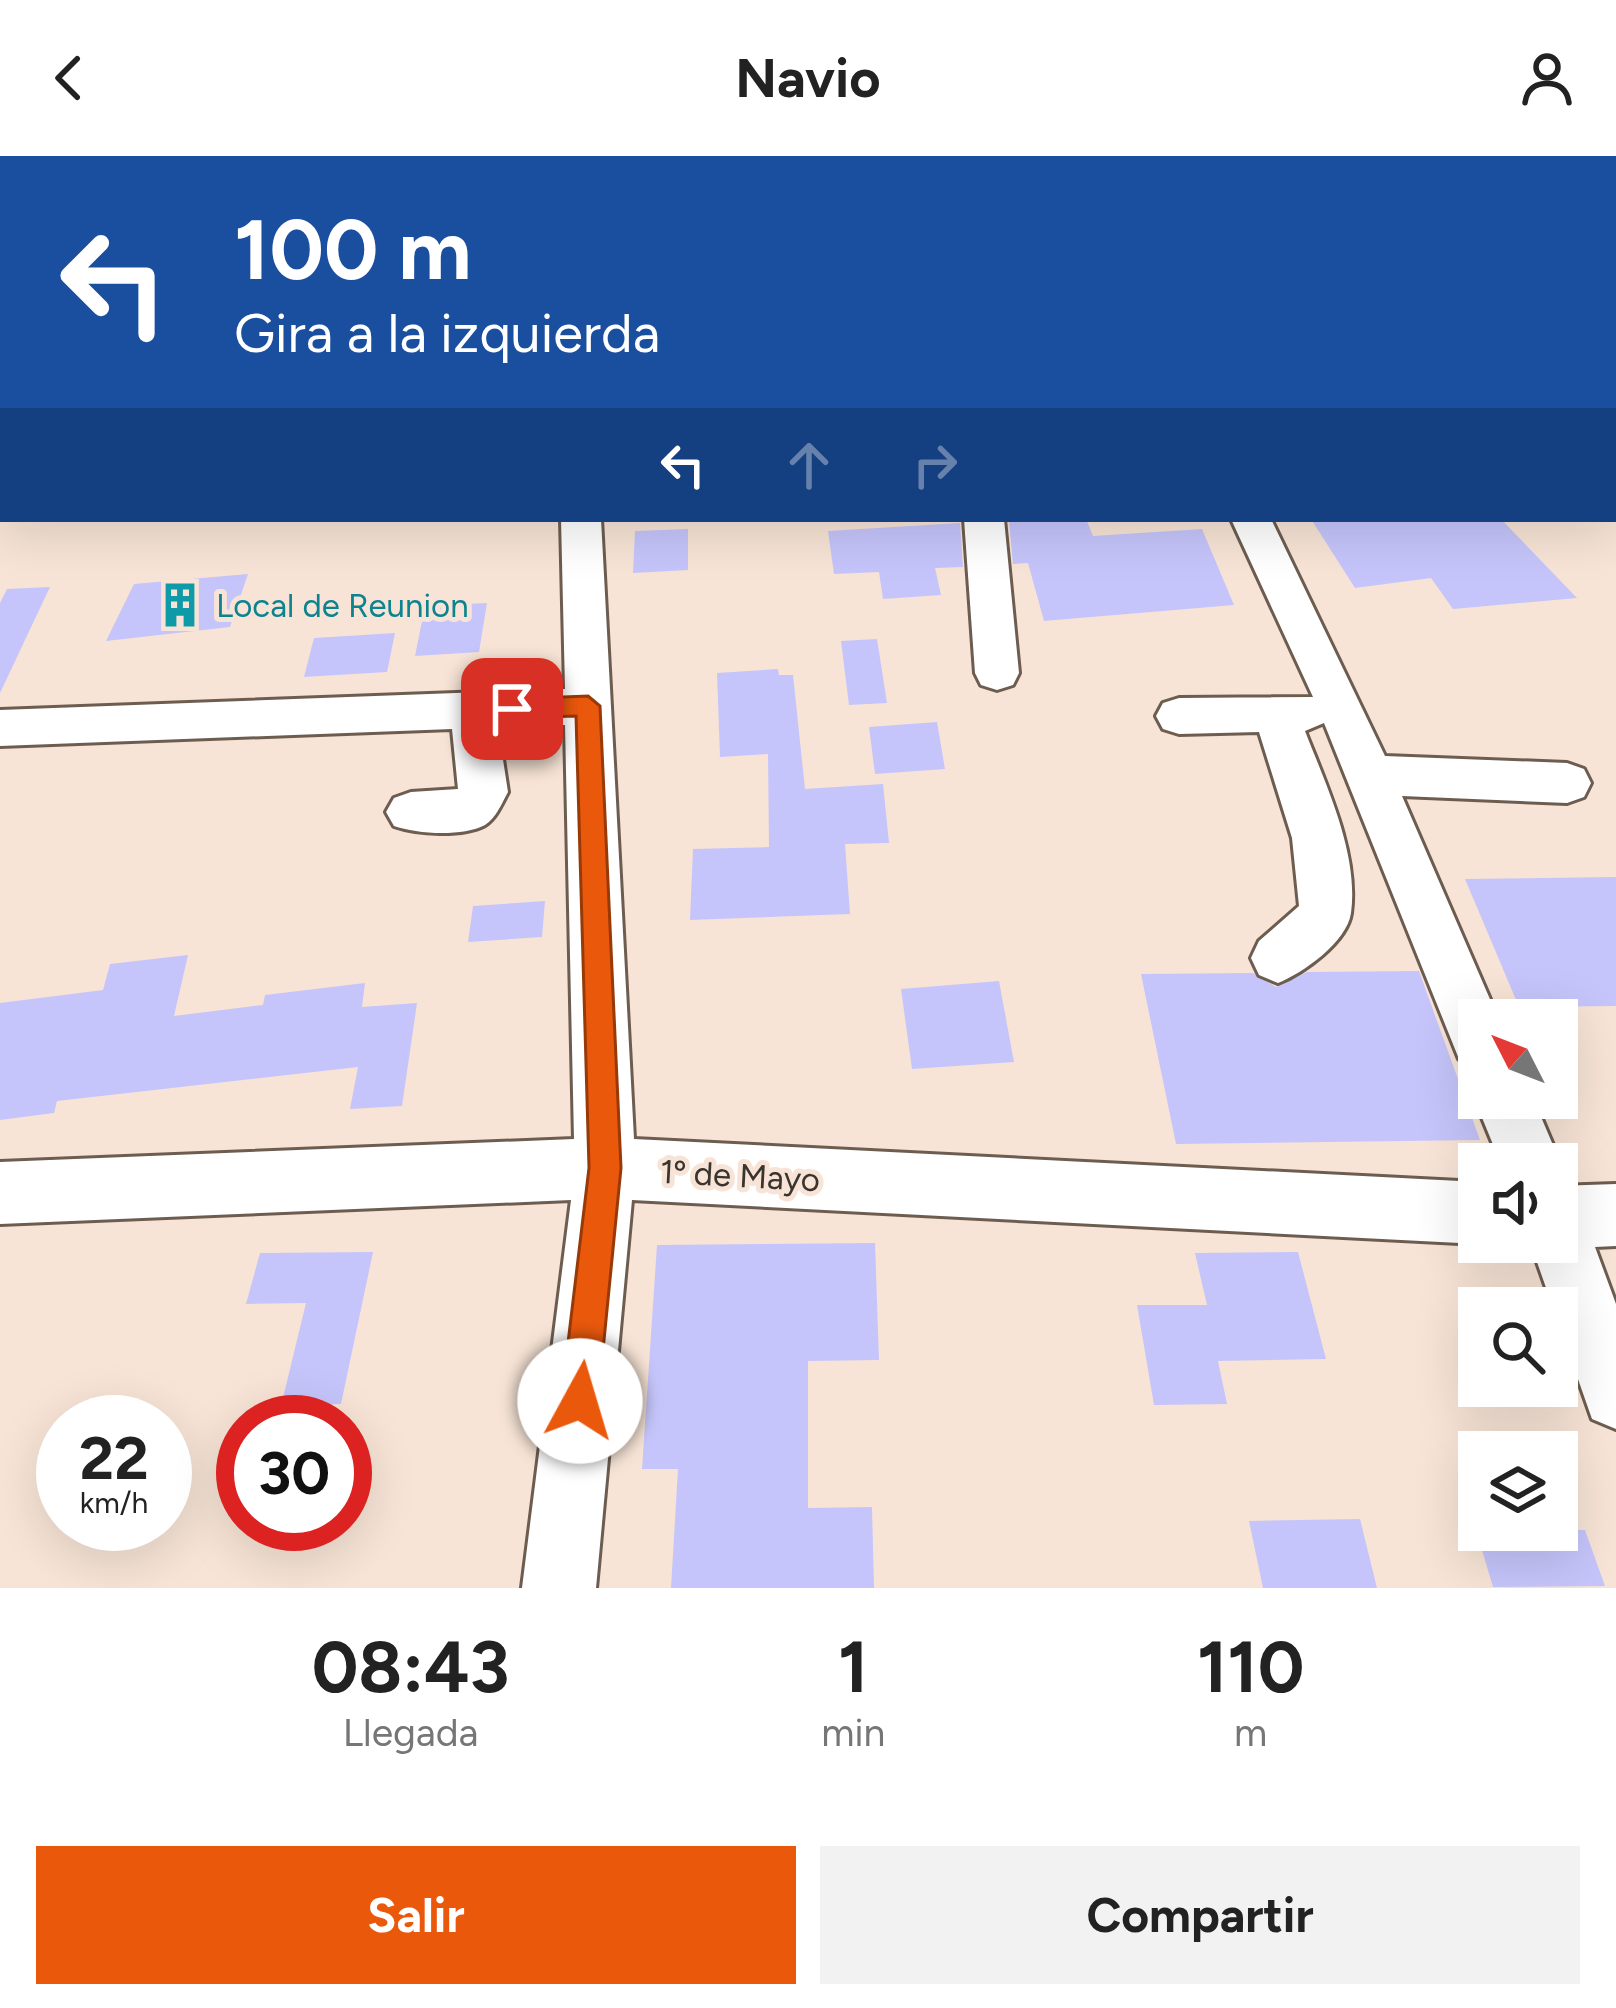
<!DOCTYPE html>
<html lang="es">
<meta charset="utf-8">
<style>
body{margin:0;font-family:Figtree,sans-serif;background:#f2f2f2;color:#222;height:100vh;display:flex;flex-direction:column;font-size:45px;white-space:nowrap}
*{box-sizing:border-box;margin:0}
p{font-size:39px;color:#767676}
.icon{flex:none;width:66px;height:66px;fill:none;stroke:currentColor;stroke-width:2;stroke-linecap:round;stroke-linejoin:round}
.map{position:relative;height:1432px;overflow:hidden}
.details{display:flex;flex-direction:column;background:#fff;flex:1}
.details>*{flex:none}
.top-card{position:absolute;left:0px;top:0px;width:1617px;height:366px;box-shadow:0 12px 48px #0002;background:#1a4fa0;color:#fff;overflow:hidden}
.needle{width:78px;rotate:312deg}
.controls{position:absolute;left:1458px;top:843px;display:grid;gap:24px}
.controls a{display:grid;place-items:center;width:120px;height:120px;border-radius:0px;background:#fff;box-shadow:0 12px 48px #0002;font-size:60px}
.speed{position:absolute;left:36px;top:1239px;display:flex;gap:24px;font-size:60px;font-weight:700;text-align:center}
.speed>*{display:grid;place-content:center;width:156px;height:156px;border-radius:50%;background:#fff;box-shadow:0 12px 48px #0002;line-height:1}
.speed small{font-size:30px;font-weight:400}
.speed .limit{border:18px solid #d22;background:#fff;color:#111}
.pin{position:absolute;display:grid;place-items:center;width:102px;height:102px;color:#fff;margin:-51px;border-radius:24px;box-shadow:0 6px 18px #0006}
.me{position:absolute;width:132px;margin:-66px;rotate:6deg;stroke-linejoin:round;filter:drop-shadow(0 0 9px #0008)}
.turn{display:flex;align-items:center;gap:42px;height:252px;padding:0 36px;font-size:54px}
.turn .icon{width:156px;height:156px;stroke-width:2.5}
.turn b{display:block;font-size:84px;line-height:102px}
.lanes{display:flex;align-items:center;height:114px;padding:0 36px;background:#0003;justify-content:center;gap:60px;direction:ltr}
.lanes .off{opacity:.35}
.eta{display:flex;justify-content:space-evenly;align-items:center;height:204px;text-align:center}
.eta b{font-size:72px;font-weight:700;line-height:84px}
.primary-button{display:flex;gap:24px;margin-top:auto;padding:24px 36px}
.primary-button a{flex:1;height:138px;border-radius:0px;background:#ea580c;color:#fff;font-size:48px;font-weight:700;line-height:138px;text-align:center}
.primary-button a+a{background:#f2f2f2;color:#222}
header{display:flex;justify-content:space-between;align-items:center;height:156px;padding:0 36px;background:#fff;font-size:54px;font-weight:700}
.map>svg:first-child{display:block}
.building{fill:#c6c5fb}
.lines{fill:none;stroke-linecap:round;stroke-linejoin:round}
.minor-casing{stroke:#6d5d50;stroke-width:6}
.minor{fill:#fff;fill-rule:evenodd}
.route{fill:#ea580c;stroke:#983908;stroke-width:3}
.labels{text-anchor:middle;stroke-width:10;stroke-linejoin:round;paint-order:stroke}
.culture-label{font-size:33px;fill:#0d838f;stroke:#f7e4d6;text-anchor:start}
.street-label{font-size:33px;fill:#3b342e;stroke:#f7e4d6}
</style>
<header><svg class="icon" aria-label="back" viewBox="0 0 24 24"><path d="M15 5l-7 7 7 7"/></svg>Navio<svg class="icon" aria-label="person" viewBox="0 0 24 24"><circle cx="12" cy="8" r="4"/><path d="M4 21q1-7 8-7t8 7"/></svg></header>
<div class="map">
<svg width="1616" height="1432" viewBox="0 0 1616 1432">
<rect width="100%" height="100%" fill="#f7e4d6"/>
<!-- building -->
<g class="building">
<path d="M1086 363 1093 380 1202 373 1234 449 1044 465 1028 407 1013 408 1009 365Z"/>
<path d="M1311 363H1501L1577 442 1453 453 1431 422 1355 432Z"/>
<path d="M960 367 963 411 935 412 941 439 883 443 879 416 834 418 828 375Z"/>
<path d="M688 373V414L633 417 635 375Z"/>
<path d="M248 418 230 471 106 485 134 428Z"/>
<path d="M50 431 0 537V447L7 433Z"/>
<path d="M487 447 479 496 415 500 425 450Z"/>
<path d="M395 477 387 516 304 521 314 482Z"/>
<path d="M877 483 887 547 849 549 841 485Z"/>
<path d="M778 513 779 519H793L805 633 883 628 889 687 845 688 850 758 690 764 693 693 769 691 768 598 720 601 717 517Z"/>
<path d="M937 566 945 613 875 618 869 571Z"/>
<path d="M1616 721V850L1519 851 1465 723Z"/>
<path d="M545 745 542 781 468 786 473 750Z"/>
<path d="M188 799 174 860 263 849 265 839 365 827 362 851 417 847 402 950 350 953 358 911 57 945 54 957 0 964V847L103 834 110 808Z"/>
<path d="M1419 815 1480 984 1176 988 1141 818 1253 817 1276 831 1307 816Z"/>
<path d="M999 825 1014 906 912 913 901 833Z"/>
<path d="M875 1087 879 1204 808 1205V1352L872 1351 874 1432H671L678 1313H642L657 1089Z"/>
<path d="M373 1096 341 1248 281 1250 306 1147 246 1148 260 1097Z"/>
<path d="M1298 1096 1326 1203 1218 1205 1227 1248 1154 1249 1137 1149H1207L1195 1097Z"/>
<path d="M1360 1363 1377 1432H1263L1249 1365Z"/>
<path d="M1476 1374H1585L1605 1430 1493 1431Z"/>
</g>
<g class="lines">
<!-- minor casing -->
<g class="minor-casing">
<g id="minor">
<rect x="548" y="0" width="28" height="3"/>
<path d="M1229 0H1258L1260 3H1231Z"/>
<rect x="0" y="18" width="3" height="18"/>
<path d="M3 163V183L0 184V164Z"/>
<rect x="1614" y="195" width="2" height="22"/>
<rect x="1614" y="268" width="2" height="24"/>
<path d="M561 363H601L634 983 1479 1026V1086H1484L1479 1088 632 1044 596 1432H522L571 1044 0 1068V1006L574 983 565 569 498 571 508 636C502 647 496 662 485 669 462 681 417 678 394 670L386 656 394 642 411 636 458 633 452 573 0 590V554L565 533Z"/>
<path d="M964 363H1004L1019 517 1013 529 997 534 981 529 975 517Z"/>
<path d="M1231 363H1271L1385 600 1567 607 1584 613 1591 627 1584 641 1567 647 1402 640 1499 864H1479V911L1459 903 1324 567 1305 575C1326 629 1359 698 1351 757 1347 786 1303 817 1278 827L1259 819 1251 802 1259 785 1299 750 1292 682 1259 576 1179 578 1163 573 1156 560 1163 547 1179 542 1313 541Z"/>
<path d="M1479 930V942H1533L1561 1008 1557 1018V1008H1501L1474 942Z"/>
<path d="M1616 1028V1090L1595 1091 1616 1148V1273L1592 1263 1530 1086H1557V1030Z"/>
</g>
</g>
<!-- minor -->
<use href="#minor" class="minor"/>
</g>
<!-- route -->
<path class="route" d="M588 540 600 550 621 1012 598 1245 592 1258 580 1263 567 1258 561 1245 589 1012 576 560 512 562 499 553 512 543Z"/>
<!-- icons -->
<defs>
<g id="building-bare" transform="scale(3.6)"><path d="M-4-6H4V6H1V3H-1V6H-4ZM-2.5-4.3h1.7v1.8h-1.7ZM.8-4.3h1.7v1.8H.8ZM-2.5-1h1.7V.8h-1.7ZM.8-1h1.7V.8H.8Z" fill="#0f9aa8" stroke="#f7e4d6" stroke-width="2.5" paint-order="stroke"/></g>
</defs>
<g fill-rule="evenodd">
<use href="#building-bare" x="180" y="449"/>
</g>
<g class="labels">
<!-- culture labels -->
<g class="culture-label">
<text x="216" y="461">Local de Reunion</text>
</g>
<!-- street labels -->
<g class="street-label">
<text transform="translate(740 1019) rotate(3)" y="12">1º de Mayo</text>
</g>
</g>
</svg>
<div class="controls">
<a><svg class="needle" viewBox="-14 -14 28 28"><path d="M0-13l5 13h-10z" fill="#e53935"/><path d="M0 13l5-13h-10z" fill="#767676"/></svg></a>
<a><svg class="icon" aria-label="sound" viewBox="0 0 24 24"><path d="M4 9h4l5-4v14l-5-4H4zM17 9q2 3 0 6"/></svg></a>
<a><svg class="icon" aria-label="search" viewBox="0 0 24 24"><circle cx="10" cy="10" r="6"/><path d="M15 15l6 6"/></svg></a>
<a><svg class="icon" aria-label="layers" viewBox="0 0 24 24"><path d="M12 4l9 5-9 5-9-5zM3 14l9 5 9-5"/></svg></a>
</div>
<div class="speed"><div>22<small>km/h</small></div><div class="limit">30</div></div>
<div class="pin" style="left:512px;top:553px;background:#d93025"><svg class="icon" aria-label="arrive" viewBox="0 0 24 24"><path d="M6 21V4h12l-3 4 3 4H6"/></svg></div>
<svg class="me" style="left:580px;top:1245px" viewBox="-20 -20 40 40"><circle r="19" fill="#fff"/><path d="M0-13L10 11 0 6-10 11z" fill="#ea580c"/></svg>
<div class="top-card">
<div class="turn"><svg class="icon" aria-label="left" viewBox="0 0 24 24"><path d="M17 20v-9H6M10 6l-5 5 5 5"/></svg><div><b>100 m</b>Gira a la izquierda</div></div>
<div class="lanes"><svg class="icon" aria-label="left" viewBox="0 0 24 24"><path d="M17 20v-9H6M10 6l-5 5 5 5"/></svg><svg class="icon off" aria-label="ahead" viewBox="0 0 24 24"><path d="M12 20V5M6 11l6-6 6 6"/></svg><svg class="icon off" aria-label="right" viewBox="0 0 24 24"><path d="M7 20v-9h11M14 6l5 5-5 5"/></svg></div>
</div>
</div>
<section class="details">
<div class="eta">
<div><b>08:43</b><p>Llegada</p></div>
<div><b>1</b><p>min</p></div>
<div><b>110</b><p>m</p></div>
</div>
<div class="primary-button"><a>Salir</a><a>Compartir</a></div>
</section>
